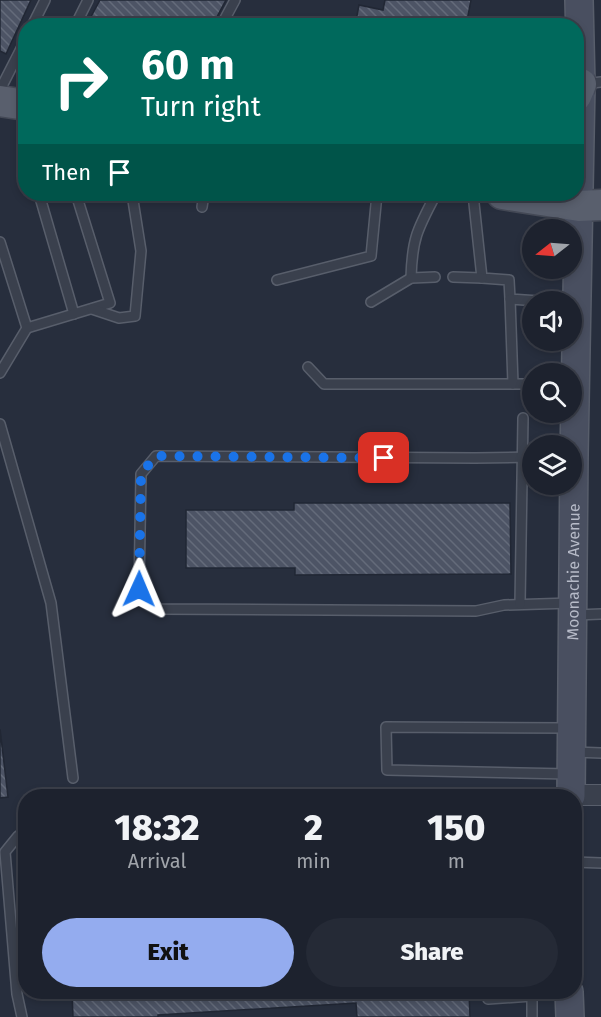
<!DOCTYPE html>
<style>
body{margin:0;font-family:"Fira Sans",sans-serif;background:#252a36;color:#f1f3f6;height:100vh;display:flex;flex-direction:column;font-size:22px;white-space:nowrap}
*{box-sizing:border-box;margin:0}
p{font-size:20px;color:#a0a4aa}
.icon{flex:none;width:33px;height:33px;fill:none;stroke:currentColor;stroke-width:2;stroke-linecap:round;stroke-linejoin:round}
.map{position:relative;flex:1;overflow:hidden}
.panel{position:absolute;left:18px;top:789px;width:564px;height:210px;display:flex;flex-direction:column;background:#1d222e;border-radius:24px;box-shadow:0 3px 9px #0003,0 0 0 2px #3b3f4a}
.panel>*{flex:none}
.guide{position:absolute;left:18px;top:18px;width:566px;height:183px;border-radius:24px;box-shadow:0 3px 9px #0003,0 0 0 2px #3b3f4a;background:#00695c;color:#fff;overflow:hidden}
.needle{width:39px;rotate:253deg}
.tools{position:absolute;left:522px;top:219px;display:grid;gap:12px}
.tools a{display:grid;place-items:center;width:60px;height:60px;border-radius:50%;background:#1d222e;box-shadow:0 3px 9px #0003,0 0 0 2px #3b3f4a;font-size:30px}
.pin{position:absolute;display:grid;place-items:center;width:51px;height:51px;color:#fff;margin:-26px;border-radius:12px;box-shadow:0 3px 9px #0006}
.me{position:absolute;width:66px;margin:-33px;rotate:1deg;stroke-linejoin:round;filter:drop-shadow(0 0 4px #0008)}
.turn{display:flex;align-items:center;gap:21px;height:126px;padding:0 24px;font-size:27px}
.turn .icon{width:78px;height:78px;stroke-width:2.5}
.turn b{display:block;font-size:42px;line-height:51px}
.then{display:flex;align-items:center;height:57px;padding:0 24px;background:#0003;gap:12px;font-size:22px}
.eta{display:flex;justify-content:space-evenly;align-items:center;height:102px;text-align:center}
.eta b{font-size:36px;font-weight:800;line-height:42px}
.primary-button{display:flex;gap:12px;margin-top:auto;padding:12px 24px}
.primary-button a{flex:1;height:69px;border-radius:36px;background:#94acef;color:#111;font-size:24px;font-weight:800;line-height:69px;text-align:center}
.primary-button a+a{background:#252a36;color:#f1f3f6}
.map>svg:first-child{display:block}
.building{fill:url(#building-back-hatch);stroke:#212734;stroke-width:1.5}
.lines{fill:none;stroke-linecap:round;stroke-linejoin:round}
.service-casing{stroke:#585e6b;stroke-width:12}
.minor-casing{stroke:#585e6b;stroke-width:22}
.secondary-casing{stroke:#585e6b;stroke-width:30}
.primary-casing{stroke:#444956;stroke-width:33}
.service{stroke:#3a404d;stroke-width:9}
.minor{stroke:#3a404d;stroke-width:20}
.secondary{stroke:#494f60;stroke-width:27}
.primary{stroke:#595f6d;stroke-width:30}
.route{stroke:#1a73e8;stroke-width:10;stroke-dasharray:0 18}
.labels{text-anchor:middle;stroke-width:4.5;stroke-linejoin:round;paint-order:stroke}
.street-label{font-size:16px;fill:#b7bbc8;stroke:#1f2532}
</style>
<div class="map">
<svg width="601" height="1017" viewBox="0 0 601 1017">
<defs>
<pattern id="building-back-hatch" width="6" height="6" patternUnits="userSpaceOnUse" patternTransform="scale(1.5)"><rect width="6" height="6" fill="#4d5465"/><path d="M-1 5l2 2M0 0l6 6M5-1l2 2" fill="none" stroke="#646b7a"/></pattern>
</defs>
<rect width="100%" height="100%" fill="#272e3d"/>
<!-- building -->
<g class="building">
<path d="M0 0H31L6 54 0 51Z"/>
<path d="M100 0H226L212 26H86Z"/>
<path d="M385 0H471L466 26H355L359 5 383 10Z"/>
<path d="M294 503H510L511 574 295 575V568H186V510H294Z"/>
<path d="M0 729 8 797 0 798Z"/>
<path d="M72 992H469L470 1017H357L356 1003 158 1015V1017H73Z"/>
</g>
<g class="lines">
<!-- service casing -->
<g class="service-casing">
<g id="service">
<path d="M32 26 45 0"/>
<path d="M75 26 88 0"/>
<path d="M221 26 235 0"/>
<path d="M584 84 601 82"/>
<path d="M0 90 26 39"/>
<path d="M39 194 74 314"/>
<path d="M473 194 482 278 509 280 510 299 539 301 573 295"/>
<path d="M202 207 204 194"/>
<path d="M0 242 27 328 110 303 76 194"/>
<path d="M453 277 482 278"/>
<path d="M411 278C412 238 418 228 436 194"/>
<path d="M277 280 371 256 377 194"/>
<path d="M510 299 513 384"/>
<path d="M371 302 411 278 435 277"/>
<path d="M92 309 119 318 135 316 141 251 132 194"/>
<path d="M308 367 324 384H532"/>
<path d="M0 373 27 328"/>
<path d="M0 424 51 603 73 778"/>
<path d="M532 457 475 458 156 456 141 474 139 589 159 609 476 611 504 605 571 603"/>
<path d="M520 604 523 418"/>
<path d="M576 615 601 614"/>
<path d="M574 752 601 753"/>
<path d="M569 774 387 770 386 727 570 728"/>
<path d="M574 862 601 863"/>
<path d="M488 999 532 996"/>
<path d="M22 1017 17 994 5 852 18 836H26"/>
<path d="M532 1017V992"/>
</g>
</g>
<!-- minor casing -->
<g class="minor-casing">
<path id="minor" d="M571 795H601"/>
</g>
<!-- secondary casing -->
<g class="secondary-casing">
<g id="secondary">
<path id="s1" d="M571 796 574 455 581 84 579 0"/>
<path d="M569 992 570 1017"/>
</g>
</g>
<!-- primary casing -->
<g class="primary-casing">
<g id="primary">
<path d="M576 96 581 84"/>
<path d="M0 101 26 105"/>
<path d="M502 194 579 206 601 205"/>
</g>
</g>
<!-- service -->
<use href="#service" class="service"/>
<!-- minor -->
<use href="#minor" class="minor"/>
<!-- secondary -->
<use href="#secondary" class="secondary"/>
<!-- primary -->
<use href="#primary" class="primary"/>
</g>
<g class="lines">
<!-- route -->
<path class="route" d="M139 589 141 474 156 456 384 458"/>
</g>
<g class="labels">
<!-- street labels -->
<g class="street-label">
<text dy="6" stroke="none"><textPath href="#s1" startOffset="224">Moonachie Avenue</textPath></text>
</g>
</g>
</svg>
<div class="tools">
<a><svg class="needle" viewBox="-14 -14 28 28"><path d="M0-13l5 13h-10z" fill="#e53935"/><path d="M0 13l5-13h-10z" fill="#a0a4aa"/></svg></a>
<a><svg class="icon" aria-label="sound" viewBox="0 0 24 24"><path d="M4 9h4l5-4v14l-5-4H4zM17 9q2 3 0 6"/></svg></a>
<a><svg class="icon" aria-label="search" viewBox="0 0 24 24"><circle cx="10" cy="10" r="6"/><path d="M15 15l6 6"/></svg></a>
<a><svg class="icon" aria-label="layers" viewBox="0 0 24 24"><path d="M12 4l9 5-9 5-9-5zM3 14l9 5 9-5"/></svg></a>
</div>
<div class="pin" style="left:384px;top:458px;background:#d93025"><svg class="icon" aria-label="arrive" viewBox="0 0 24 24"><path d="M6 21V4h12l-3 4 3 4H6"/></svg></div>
<svg class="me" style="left:139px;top:589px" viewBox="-20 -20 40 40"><path d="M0-17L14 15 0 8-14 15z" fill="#1a73e8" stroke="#fff" stroke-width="4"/></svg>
<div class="guide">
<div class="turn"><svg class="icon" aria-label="right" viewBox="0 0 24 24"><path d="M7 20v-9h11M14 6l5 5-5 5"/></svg><div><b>60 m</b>Turn right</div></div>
<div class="then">Then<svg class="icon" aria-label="arrive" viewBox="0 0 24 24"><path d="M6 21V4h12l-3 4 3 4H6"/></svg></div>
</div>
<section class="panel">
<div class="eta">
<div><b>18:32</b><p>Arrival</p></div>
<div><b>2</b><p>min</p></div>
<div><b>150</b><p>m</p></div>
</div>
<div class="primary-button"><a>Exit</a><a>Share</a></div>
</section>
</div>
